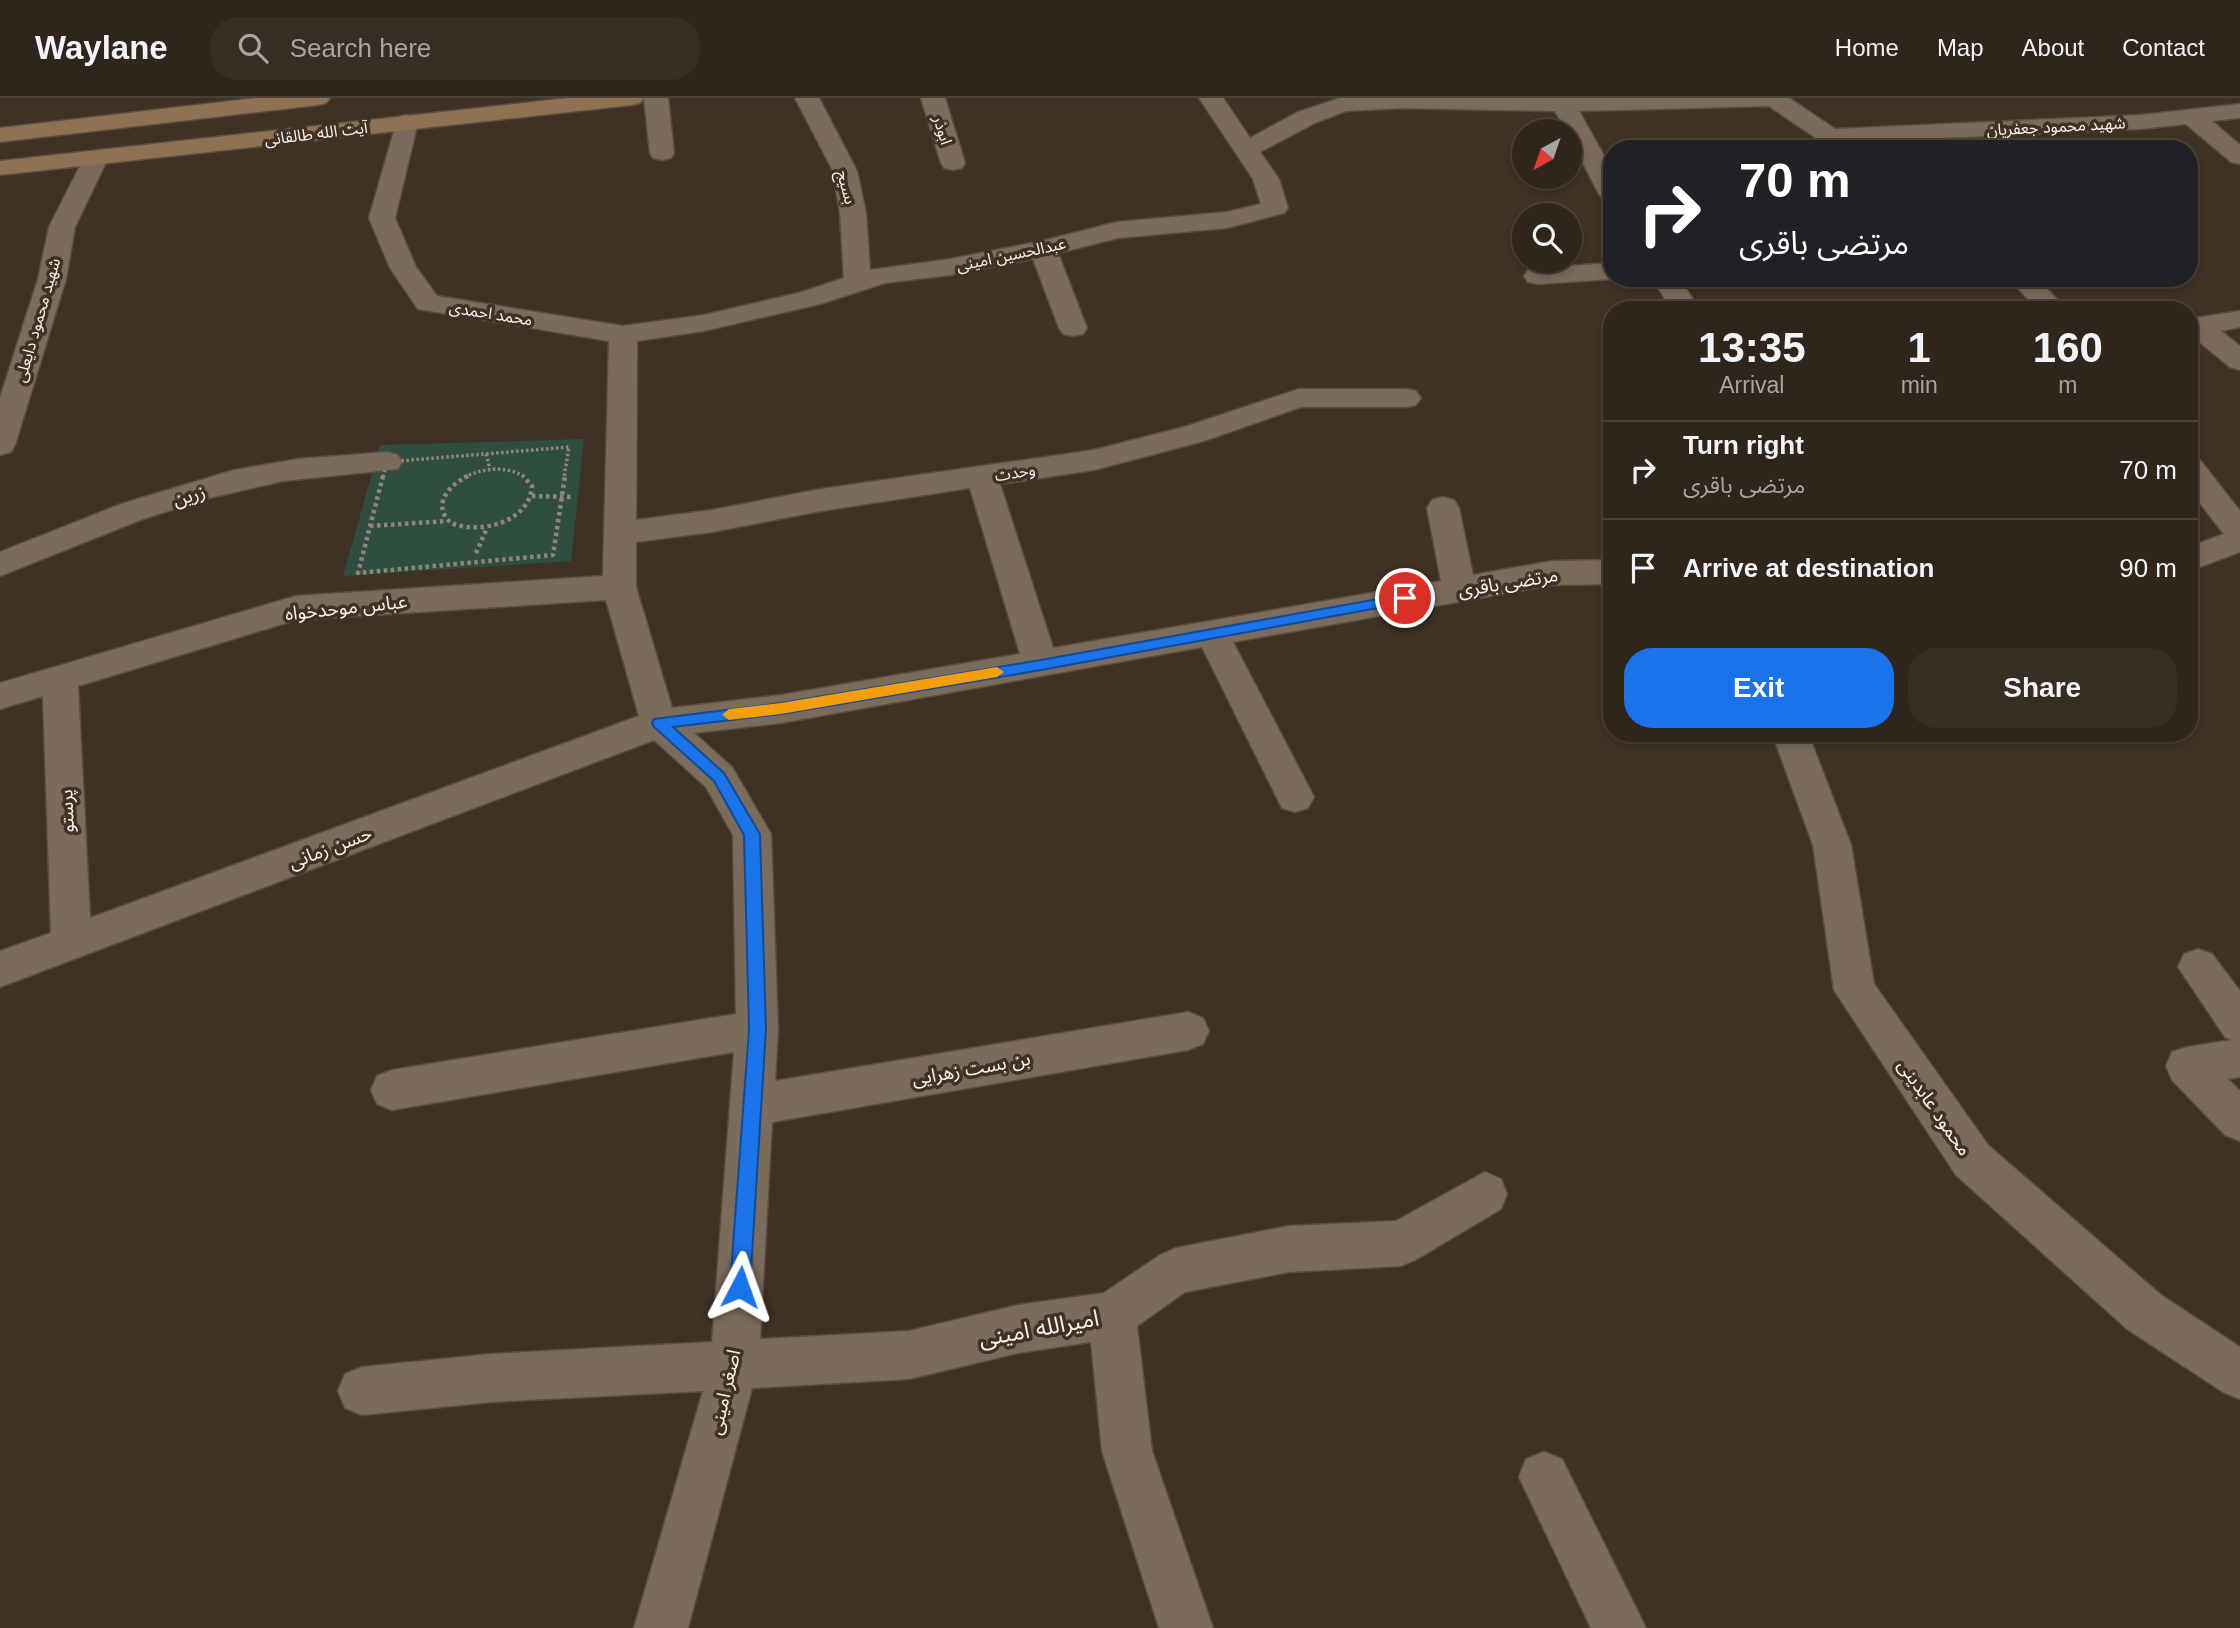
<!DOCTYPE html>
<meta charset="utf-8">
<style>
body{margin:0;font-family:Arial,"Noto Sans Arabic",sans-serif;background:#372d23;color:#f1f3f6;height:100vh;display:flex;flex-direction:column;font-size:26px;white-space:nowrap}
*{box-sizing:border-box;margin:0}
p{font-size:23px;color:#a7a5a2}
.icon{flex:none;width:38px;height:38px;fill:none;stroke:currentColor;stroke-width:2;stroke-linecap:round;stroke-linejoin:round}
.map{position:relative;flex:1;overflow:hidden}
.side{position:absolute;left:1603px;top:203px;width:595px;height:441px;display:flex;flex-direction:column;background:#2f251a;border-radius:28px;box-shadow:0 4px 10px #0003,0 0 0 2px #4a4239}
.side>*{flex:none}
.banner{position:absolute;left:1603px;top:42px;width:595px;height:147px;border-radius:28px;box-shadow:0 4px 10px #0003,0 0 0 2px #4a4239;background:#202124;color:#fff;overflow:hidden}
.needle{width:46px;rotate:220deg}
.buttons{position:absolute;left:1512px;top:21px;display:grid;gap:14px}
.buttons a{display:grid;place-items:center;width:70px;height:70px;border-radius:50%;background:#2f251a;box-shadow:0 4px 10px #0003,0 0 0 2px #4a4239;font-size:35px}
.pin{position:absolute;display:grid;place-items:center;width:60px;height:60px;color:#fff;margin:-30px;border:4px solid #fff;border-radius:50%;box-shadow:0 2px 7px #0007}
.me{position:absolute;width:77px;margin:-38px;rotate:4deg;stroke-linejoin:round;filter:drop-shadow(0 0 5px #0008)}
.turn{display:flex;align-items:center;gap:24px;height:147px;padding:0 21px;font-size:32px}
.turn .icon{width:91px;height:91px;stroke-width:2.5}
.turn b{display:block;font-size:49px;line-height:60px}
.eta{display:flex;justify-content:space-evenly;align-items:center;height:119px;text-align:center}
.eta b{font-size:42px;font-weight:700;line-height:49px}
.action{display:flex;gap:14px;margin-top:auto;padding:14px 21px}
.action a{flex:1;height:80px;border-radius:28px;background:#1a73e8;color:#fff;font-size:28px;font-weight:700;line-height:80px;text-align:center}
.action a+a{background:#372d23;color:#f1f3f6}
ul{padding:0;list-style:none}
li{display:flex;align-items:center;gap:21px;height:98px;padding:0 21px;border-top:2px solid #4a4239}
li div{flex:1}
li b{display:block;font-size:26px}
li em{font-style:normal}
header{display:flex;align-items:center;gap:42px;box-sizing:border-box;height:98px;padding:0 35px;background:#2f251a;border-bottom:2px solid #4a4239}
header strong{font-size:33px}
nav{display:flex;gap:38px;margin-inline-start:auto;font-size:24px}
.search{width:490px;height:63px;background:#372d23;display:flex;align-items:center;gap:18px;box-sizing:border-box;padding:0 24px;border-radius:28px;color:#a7a5a2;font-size:26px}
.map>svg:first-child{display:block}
.green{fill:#2f4e40}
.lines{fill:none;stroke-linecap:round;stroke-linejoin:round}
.street-casing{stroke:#584d40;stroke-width:3}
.secondary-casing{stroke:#584d40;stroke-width:3}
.path-far1{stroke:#918579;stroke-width:3.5;stroke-dasharray:2.5 2.5;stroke-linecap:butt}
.path{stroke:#918579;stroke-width:4.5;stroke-dasharray:3.5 3.5;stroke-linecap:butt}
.street{fill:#7b6b5b;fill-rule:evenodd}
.secondary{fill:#8f7154;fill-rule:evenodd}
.route{fill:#1a73e8;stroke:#114b97;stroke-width:2}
.slow{fill:#f59e0b}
.labels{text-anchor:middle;stroke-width:7;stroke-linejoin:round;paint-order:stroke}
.far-street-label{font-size:16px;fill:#fbf2e9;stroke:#3f3123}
.street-label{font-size:19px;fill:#fbf2e9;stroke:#3f3123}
.near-street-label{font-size:23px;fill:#fbf2e9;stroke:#3f3123}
</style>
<header>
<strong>Waylane</strong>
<div class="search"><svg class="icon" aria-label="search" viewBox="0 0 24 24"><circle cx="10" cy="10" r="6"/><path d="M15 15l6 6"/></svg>Search here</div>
<nav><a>Home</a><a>Map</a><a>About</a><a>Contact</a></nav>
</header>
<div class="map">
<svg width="2240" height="1530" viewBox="0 0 2240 1530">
<rect width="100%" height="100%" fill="#3f3123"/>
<!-- green -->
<path class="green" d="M584 341 571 463 343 478 380 347Z"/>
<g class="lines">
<!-- street casing -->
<g class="street-casing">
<g id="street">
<path d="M644 0H668L674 55 671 60 662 62 653 60 650 55Z"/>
<path d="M795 0H819L857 73 866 115 870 172 950 161 1042 143 1117 124 1227 114 1261 106 1253 81 1199 0H1223L1250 40 1298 14 1340 0H1789L1835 31 2141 17 2240 6V20L2212 23 2240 47V66L2231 64 2186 26 2141 31 1855 44 1861 51H1832L1769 8 1579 13 1612 72V104L1603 101 1599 96 1570 40V33H1566L1555 13 1403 10 1346 13 1315 25 1260 54 1279 81 1288 110 1284 115 1227 130 1118 140 1058 155 1087 230 1083 236 1073 238 1063 236 1059 230 1033 161 950 177 885 185 820 206 704 233 637 243 636 422 712 412 821 391 1094 352 1184 329 1299 291H1406L1416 293 1421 300 1416 307 1406 309H1301L1204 343 1094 372 1000 386 1053 550 1441 483 1427 410 1432 402 1443 399 1454 402 1459 410 1473 477 1552 463 1612 462V486L1552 487 1233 544 1314 699 1308 710 1295 714 1282 710 1202 549 781 625 694 635 732 669 771 736 778 931 775 983 1188 914 1203 920 1209 933 1203 946 1188 952 772 1024 760 1241 909 1233 1018 1207 1104 1195 1160 1157 1176 1150 1289 1128 1396 1123 1485 1074 1501 1081 1507 1096 1501 1111 1417 1161 1401 1168 1289 1174 1185 1194 1137 1228 1152 1353 1213 1530H1159L1102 1353 1091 1244 1018 1255 909 1281 752 1290 688 1530H634L703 1293 491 1304 362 1317 345 1310 338 1293 345 1276 362 1269 491 1256 712 1244 734 954 392 1012 377 1006 371 992 377 978 392 972 736 916 733 737 706 689 654 642 0 889V853L51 835 43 598 0 611V585L296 498 603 478 609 243 418 211 390 170 369 120 398 19 406 17 414 19 418 24 395 120 416 169 437 198 623 228 704 217 802 194 844 180 840 115 833 73ZM970 390 1020 556 781 597 672 610 636 489V444L712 434 821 413ZM606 502 639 618 90 820 78 588 296 522Z"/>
<path d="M921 0H945L965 65 962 70 953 72 944 70 941 65Z"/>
<path d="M96 53 105 55 108 60 75 129 66 181 15 347 11 354 0 357V300L38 181 49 129 84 60 87 55Z"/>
<path d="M1612 165V180H1615L1612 181 1538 186 1528 184 1524 178 1528 172 1538 170Z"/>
<path d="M1652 180H1679L1700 212H1672Z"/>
<path d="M2009 180H2037L2067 212H2037Z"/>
<path d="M2240 213V229L2221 233 2240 248V272L2230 269 2192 238H2189V221Z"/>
<path d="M387 354 398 357 402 364 398 371 283 383 209 400 143 421 0 478V454L121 406 234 372 298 361Z"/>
<path d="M2189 359 2200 362 2240 413V454L2189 473V449L2224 436 2189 391Z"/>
<path d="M1772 635H1808L1851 747 1874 886 1988 1047 2161 1197 2240 1249V1301L2223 1294 2127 1231 1956 1077 1834 892 1813 747Z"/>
<path d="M2198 851 2212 856 2240 893V979L2228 981 2240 993V1043L2225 1037 2172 982 2166 968 2172 954 2187 949 2232 942 2225 939 2178 869 2184 856Z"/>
<path d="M1544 1354 1562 1361 1646 1530H1591L1519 1379 1526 1361Z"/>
</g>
</g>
<!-- secondary casing -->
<g class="secondary-casing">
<g id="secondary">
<path d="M257 0H330L326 5 318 7 0 44V30Z"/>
<path d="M568 0H644L640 5 632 7 0 77V63Z"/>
</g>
</g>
<!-- path-far1 -->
<g class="path-far1">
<path d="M486 356 490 371"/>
<path d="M383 379 387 364 569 349 564 379"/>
<path d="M464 379C485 370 505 367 525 379"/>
</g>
<!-- path -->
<g class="path">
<path d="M383 378 358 475 553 457 565 378"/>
<path d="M468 378C449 387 431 407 451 425 480 437 530 424 532 388L523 378"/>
<path d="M532 398 573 399"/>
<path d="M370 428 447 423"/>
<path d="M476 455 487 430"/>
</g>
<!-- street -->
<use href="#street" class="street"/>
<!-- secondary -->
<use href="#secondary" class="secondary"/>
</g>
<!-- route -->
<path class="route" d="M1405 496 1412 500 1410 504 1041 572 781 616 673 629 724 675 760 736 766 931 750 1189 747 1196 740 1199 733 1196 730 1189 749 931 744 737 714 683 654 629 652 625 654 621 781 605 1041 562Z"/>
<!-- slow -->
<path class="slow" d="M997 569 1004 574 997 579 781 616 729 622 722 617 729 611 781 605Z"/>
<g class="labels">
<!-- far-street labels -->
<g class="far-street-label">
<text transform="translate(2056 28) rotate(-3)" y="6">شهید محمود جعفریان</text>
<text transform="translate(943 32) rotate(73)" y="6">ابوذر</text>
<text transform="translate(316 35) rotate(-7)" y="6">آیت الله طالقانی</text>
<text transform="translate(847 89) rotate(75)" y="6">بسیج</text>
<text transform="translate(1011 156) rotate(-12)" y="6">عبدالحسین امینی</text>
<text transform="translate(491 215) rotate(9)" y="6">محمد احمدی</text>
<text transform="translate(37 222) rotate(-74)" y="6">شهید محمود دایعلی</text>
<text transform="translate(1015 374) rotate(-9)" y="6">وحدت</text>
</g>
<!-- street labels -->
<g class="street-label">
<text transform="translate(189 397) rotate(-17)" y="7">زرین</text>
<text transform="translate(1508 484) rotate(-9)" y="7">مرتضی باقری</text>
<text transform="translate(346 509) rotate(-6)" y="7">عباس موحدخواه</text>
<text transform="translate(66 713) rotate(-92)" y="7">پرستو</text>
<text transform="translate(330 749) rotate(-21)" y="7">حسن زمانی</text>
<text transform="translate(971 970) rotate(-10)" y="7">بن بست زهرایی</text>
<text transform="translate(1935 1009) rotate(55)" y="7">محمود عابدینی</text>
<text transform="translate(724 1294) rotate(-77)" y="7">اصغر امینی</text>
</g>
<!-- near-street labels -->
<g class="near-street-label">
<text transform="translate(1039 1230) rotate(-10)" y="8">امیرالله امینی</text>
</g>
</g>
</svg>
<div class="buttons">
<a><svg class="needle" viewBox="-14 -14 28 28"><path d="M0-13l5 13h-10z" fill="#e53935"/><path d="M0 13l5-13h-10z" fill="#a7a5a2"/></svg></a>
<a><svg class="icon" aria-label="search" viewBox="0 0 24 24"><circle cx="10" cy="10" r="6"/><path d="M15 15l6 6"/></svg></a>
</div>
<div class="pin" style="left:1405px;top:500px;background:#d93025"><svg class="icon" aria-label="arrive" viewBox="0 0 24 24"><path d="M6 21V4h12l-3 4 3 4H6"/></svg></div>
<svg class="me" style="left:740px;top:1189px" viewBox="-20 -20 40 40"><path d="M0-17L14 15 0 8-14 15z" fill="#1a73e8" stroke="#fff" stroke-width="4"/></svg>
<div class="banner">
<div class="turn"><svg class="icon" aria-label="right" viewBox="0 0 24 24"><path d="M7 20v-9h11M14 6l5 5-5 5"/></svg><div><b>70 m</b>مرتضی باقری</div></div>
</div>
<section class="side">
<div class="eta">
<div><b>13:35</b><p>Arrival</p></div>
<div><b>1</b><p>min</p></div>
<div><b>160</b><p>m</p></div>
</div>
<ul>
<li><svg class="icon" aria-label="right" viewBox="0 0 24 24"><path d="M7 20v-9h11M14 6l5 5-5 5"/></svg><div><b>Turn right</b><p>مرتضی باقری</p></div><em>70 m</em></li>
<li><svg class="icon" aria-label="arrive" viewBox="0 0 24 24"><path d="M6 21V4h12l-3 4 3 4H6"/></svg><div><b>Arrive at destination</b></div><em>90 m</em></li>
</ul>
<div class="action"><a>Exit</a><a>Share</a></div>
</section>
</div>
